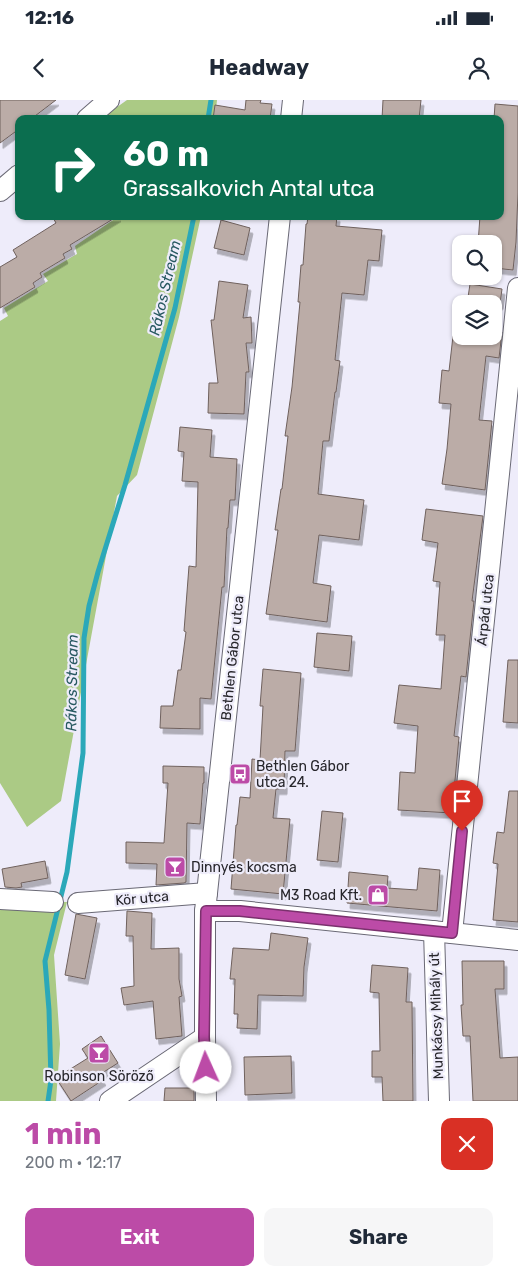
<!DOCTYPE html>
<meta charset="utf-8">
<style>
body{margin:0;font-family:Rubik,sans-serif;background:#f6f6f7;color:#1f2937;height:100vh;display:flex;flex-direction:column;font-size:19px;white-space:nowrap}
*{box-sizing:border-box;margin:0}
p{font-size:16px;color:#747a83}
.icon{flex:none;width:28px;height:28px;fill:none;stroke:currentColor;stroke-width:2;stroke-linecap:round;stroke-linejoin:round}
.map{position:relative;height:1001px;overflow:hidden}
.panel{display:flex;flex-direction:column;background:#fff;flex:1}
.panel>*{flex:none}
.hud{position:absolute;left:15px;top:15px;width:489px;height:105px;border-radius:10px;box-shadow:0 1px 4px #0004;background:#0b6e4f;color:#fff;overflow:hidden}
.buttons{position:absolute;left:452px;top:135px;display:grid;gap:10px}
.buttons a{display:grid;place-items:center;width:50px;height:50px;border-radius:10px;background:#fff;box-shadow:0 1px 4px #0004;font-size:25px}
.pin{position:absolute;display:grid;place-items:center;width:42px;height:42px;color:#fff;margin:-51px -21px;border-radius:50% 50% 50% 0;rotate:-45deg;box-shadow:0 0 5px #0007}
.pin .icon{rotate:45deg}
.me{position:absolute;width:55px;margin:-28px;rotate:358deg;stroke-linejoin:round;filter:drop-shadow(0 0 4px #0008)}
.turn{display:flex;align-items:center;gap:18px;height:105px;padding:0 25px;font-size:22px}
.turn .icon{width:65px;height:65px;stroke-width:2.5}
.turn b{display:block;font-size:35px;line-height:42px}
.round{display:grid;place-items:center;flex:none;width:52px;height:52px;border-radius:10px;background:#f6f6f7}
.overview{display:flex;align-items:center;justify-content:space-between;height:85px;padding:0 25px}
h1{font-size:30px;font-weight:700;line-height:38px;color:#bc4ba7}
.action{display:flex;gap:10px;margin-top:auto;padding:10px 25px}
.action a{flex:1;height:58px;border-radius:10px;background:#bc4ba7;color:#fff;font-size:20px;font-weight:700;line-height:58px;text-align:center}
.action a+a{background:#f6f6f7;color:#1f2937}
.status{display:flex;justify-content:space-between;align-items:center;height:35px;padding:0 25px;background:#fff;direction:ltr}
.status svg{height:14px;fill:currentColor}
header{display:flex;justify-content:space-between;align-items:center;height:65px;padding:0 25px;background:#fff;font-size:22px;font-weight:700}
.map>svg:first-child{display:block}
.green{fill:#abca85}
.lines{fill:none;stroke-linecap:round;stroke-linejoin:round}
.stream{stroke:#2ba8b9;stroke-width:5}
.building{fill:#bbaca7;stroke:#6f615d;filter:url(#shadow)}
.street-casing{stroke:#6a6975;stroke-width:22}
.street{stroke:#fff;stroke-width:20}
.route-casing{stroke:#7a316d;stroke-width:12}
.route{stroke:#bc4ba7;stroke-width:9}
.labels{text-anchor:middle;stroke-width:4.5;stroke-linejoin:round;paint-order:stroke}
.street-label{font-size:14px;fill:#27262b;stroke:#eeecfa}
.poi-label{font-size:14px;fill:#27262b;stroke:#eeecfa;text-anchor:start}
.water-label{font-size:15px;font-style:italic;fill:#285961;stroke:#eeecfa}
</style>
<div class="status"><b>12:16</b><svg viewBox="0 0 49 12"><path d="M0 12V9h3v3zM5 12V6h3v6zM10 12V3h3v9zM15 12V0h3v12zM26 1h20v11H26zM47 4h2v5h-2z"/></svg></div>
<header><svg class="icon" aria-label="back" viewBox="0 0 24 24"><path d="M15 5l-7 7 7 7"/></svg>Headway<svg class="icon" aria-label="person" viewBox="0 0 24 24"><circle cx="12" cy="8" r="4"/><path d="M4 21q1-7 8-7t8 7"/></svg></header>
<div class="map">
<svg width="518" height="1001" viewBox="0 0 518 1001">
<defs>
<filter id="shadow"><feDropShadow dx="3" dy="5.5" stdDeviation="0" flood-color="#0004"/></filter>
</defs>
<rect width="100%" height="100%" fill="#eeecfa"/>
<!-- green -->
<g class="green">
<path d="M127 0H217L215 19H105L103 17Z"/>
<path d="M119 116H201L179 217 137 375 117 396 61 701 27 727 0 683V221L8 216 4 208 48 181 43 174 77 154 75 146Z"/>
<path d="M0 801 67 802 54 855 60 944 56 1001H0Z"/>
</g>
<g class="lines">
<!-- stream -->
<g class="stream">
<path d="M208 19 211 0"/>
<path d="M48 1001 51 980 49 910 45 861 67 772 83 653 84 538 89 506 98 472 125 385 175 208 194 116"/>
</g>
</g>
<!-- building -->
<g class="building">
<path d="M0 0H56L31 19H19V29L0 43Z"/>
<path d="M246 0H261L260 3 272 4 270 19H213L215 5 245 10Z"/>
<path d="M383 0H421L419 19H382Z"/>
<path d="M495 4 518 6V93L516 142 513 170 494 168V144H478L480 116H500V19H494Z"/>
<path d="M52 116H118L70 145 72 149 63 154 65 158 40 173 42 177 33 183 35 187 0 208V167L17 157 13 150 56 123Z"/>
<path d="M308 116H337L336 126 382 130 379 161 368 160 364 195 342 193 335 260 340 261 336 292H335L329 341H323L318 394 364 400 359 440 319 435 313 483 331 486 327 522 266 514 278 430H275L281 389H282L288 336H285L292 287 300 202H298L301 165H303L306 124H307Z"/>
<path d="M221 120 250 128 244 155 214 148Z"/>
<path d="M219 181 248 185 243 218 251 217 252 243H246L249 272H246L244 314 208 313 209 283H218L211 220H214Z"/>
<path d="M470 184 502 189 500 204H467Z"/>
<path d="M494 231 502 232 499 258 486 256 479 320 492 321 485 390 442 384 447 349 451 304 439 303 442 270 449 271 453 236H494Z"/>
<path d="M180 327 212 330 210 357 237 359 235 400H230L228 428H227L224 487H222L211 599 200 598V629L160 628 161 606H173L178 570H181L186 532 184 531 189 466 196 467 198 382 182 381 184 352 178 351Z"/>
<path d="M426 409 483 416 472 501H474L466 577 461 576 454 636 459 637 452 713 398 710 400 672 415 673 418 626 394 623 399 585 441 589 445 535H436L440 482 433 481 438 443 422 440Z"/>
<path d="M317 533 352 536 349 571 314 567Z"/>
<path d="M508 560H518V623L503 622Z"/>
<path d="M263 569 301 573 295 651H285L284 689H276L273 718 290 719 283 794 231 789 236 725H237L240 697 250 698 252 659 260 660 263 606H260Z"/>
<path d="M163 666 204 667V683H203L200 724 187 723 186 782 184 783 156 785 157 764 126 763V742L164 743 168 683H163Z"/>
<path d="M509 691H518V822L493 820 498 764 493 763 497 732 504 733Z"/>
<path d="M322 711 343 713 338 762 317 760Z"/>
<path d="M45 761 48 778 21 783 22 787 16 788 5 787 2 769Z"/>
<path d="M419 768 440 770 437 811 347 803 349 772 388 776 387 788 417 790Z"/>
<path d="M127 811 152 813 151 849 179 848V879L182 896 179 897 182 936 156 939 153 901 124 905 121 888 134 886 133 836H126Z"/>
<path d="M76 814 97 818 85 879 65 875Z"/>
<path d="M271 833 308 838 304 867 303 896 258 895 257 929 237 928 238 914H234L235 879H230L233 848 269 850Z"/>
<path d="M462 861H504V889H495L500 958 518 957V1001H473L470 936H463L461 905H463Z"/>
<path d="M372 865 408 868 406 902H412L413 1001H383L382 977H372V951H380L379 893 370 892Z"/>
<path d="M101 936 118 963 99 975 103 980 71 1001 56 978 88 958 82 949Z"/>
<path d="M291 956 292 993 245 995 244 957Z"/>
<path d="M165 988H194V1001H164Z"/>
</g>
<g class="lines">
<!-- street casing -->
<g class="street-casing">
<g id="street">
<path d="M87 19 109 0"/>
<path d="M291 19 293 0"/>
<path d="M0 91 19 75"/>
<path d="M0 799 53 802"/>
<path d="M78 803 207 793"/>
<path d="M205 811H240L518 840"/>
<path d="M434 831 439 1001"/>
<path d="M452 833 518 188"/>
<path d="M110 1001 205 937"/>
<path d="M206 1001 205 937V811L207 793 280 116"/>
</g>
</g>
<!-- street -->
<use href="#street" class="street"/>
</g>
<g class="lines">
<!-- route casing -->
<g class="route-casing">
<path id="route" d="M206 968 204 937 206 811H240L452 833 462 731"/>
</g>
<!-- route -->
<use href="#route" class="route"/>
</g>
<!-- icons -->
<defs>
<g id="bus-square" transform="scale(1.125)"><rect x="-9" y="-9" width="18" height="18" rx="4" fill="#bc4ba7" stroke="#eeecfa"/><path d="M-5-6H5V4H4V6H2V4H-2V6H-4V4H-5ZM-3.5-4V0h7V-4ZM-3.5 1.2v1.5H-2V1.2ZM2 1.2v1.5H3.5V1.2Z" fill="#fff"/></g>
<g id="bar-square" transform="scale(1.125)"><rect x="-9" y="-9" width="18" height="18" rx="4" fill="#bc4ba7" stroke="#eeecfa"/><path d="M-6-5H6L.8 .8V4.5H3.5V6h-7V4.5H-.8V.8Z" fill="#fff"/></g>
<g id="shop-square" transform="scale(1.125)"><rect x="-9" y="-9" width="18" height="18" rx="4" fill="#bc4ba7" stroke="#eeecfa"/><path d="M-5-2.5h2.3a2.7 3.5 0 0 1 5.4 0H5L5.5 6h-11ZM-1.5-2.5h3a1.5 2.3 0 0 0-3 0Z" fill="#fff"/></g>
</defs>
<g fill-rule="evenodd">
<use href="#bus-square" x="240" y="674"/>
<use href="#bar-square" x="175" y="767"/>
<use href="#shop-square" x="378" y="795"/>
<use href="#bar-square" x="99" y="953"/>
</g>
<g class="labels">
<!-- street labels -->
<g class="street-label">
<text transform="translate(485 510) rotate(-84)" y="5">Árpád utca</text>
<text transform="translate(232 558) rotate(-84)" y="5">Bethlen Gábor utca</text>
<text transform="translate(142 798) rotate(-5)" y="5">Kör utca</text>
<text transform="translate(436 916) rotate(-92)" y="5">Munkácsy Mihály út</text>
</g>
<!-- poi labels -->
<g class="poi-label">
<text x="256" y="671">Bethlen Gábor<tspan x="256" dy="16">utca 24.</tspan></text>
<text x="191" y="772">Dinnyés kocsma</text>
<text x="362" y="800" text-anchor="end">M3 Road Kft.</text>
<text x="99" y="981" text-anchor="middle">Robinson Söröző</text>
</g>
<!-- water labels -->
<g class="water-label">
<text transform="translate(165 188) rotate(-77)" y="5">Rákos Stream</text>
<text transform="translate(72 583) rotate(-89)" y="5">Rákos Stream</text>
</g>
</g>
</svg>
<div class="buttons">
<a><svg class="icon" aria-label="search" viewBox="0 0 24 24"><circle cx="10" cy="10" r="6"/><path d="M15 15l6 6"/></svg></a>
<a><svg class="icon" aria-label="layers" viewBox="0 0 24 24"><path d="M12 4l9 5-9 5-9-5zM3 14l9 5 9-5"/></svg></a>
</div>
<div class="pin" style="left:462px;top:731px;background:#d93025"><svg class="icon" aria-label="arrive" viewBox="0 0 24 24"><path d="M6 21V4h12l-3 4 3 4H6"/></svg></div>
<svg class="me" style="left:206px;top:968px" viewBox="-20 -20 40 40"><circle r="19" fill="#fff"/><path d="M0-13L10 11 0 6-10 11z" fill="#bc4ba7"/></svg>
<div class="hud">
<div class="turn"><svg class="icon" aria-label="right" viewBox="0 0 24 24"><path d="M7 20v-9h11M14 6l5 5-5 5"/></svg><div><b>60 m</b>Grassalkovich Antal utca</div></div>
</div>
</div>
<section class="panel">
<div class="overview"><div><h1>1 min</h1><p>200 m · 12:17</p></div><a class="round" style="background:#d93025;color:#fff"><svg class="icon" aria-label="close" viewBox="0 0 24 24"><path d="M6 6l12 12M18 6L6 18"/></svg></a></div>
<div class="action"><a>Exit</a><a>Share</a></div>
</section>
